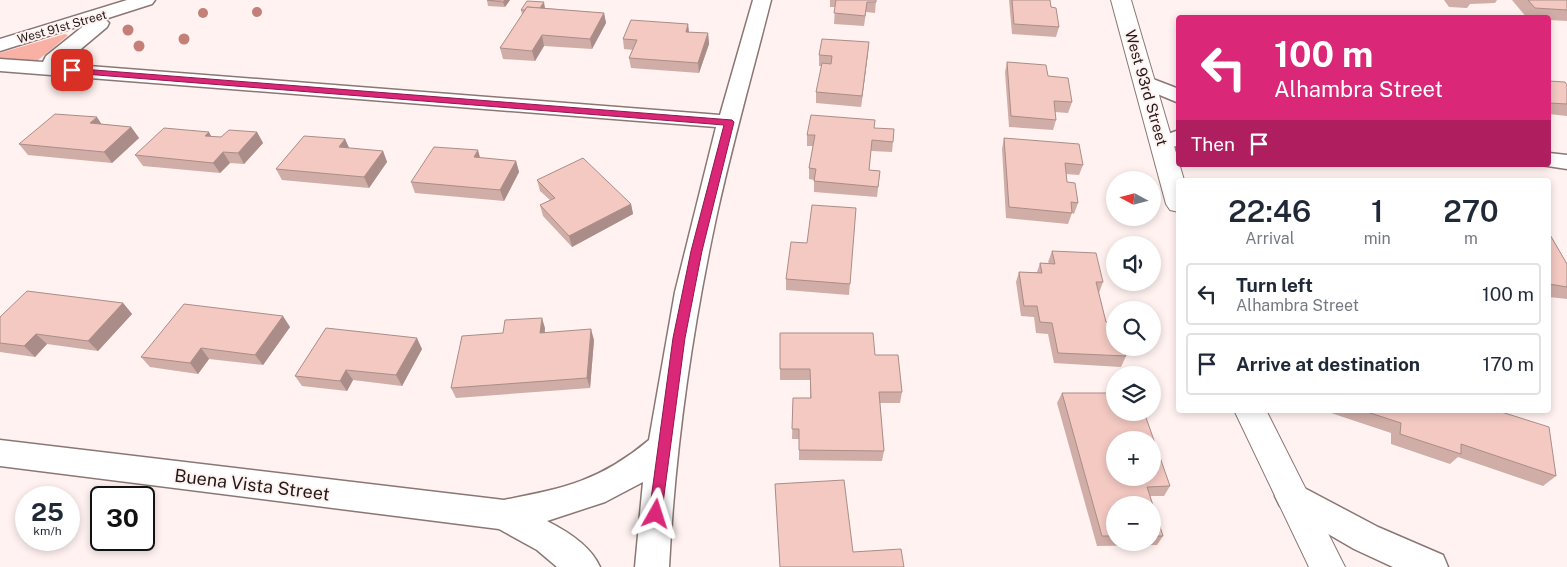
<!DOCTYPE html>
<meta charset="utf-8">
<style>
body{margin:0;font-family:"Public Sans",sans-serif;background:#f2f2f3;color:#1f2937;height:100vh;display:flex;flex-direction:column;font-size:19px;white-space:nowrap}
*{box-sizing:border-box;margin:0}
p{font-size:16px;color:#747a83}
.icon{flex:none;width:28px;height:28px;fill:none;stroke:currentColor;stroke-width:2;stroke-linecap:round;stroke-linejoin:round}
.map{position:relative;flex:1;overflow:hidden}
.panel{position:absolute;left:1176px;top:178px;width:375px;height:235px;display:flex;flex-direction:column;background:#fff;border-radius:5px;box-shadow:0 2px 8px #0003}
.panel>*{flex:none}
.banner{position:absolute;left:1176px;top:15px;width:375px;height:152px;border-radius:5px;box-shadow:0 2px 8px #0003;background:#db2777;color:#fff;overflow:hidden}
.needle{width:32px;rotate:277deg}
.fabs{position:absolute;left:1106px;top:171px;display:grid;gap:10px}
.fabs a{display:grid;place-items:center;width:55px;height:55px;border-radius:50%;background:#fff;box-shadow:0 2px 8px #0003;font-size:25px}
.speed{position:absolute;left:15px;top:486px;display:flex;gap:10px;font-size:25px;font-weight:700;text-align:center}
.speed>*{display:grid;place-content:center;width:65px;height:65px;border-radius:50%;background:#fff;box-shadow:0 2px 8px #0003;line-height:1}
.speed small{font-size:12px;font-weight:400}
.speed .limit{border:2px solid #111;border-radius:8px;background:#fff;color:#111}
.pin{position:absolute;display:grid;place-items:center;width:42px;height:42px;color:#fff;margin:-21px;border-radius:10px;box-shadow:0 2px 8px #0006}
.me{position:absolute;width:55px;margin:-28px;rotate:6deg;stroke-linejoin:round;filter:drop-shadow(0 0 4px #0008)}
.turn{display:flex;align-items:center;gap:18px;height:105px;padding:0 15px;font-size:22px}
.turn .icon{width:65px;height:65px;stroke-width:2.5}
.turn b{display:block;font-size:35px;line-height:42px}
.then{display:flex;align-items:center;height:48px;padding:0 15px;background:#0003;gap:10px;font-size:19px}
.eta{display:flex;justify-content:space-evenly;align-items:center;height:85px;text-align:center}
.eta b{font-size:30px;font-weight:600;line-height:35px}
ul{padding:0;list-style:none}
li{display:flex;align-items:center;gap:15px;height:62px;margin:0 10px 8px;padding:0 5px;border:2px solid #e0e1e3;border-radius:5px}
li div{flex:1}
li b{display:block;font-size:19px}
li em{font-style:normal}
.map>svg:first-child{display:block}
.green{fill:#fab1a5}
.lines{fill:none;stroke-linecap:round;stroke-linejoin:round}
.minor-casing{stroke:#8a7774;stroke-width:3}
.tertiary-casing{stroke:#8a7774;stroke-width:2}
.minor{fill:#fff;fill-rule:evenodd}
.tertiary{fill:#fff;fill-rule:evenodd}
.tree{fill:#c47f79}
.wall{fill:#d1ada7;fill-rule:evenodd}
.shaded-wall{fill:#aa8d88}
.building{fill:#f3c9c2;stroke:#aa8d88;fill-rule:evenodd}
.route{fill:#db2777;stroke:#8e194d}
.labels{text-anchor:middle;stroke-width:4;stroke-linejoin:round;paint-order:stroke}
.far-street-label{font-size:12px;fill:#231b1a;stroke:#fff2f0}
.street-label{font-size:15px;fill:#231b1a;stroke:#fff2f0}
.near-street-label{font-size:18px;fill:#231b1a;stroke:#fff2f0}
</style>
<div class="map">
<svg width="1567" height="567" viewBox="0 0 1567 567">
<rect width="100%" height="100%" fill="#fff2f0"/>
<!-- green -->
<path class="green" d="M65 34 68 35 66 37 37 61 0 59V53Z"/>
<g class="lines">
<!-- minor casing -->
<g class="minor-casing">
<g id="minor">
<path d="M127 0H155L152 4 105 19 109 23 107 27 63 64 720 115 753 0H771C752 75 731 148 715 223 691 337 675 451 669 567H635L643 482 605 502 547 521C567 531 591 546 600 567H557L537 550 499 529 0 466V440L504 500C565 488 600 481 649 440L675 292 716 127 0 71V59L43 62 46 56 86 24 0 51V39Z"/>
<path d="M1145 76 1179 89V103L1138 86 1135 82 1138 78Z"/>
<path d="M1179 130V145L1162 151 1154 149 1151 144 1154 139Z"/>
<path d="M1549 153 1567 155V169L1541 165H1549Z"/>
<path d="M1291 481 1378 527 1443 555 1448 567H1393L1354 549 1280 506 1275 496 1280 486Z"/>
</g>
</g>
<!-- tertiary casing -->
<g class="tertiary-casing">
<g id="tertiary">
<path d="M1111 0H1131L1184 180H1179V212L1170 210 1166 204Z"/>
<path d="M1234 410H1266L1345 567H1309Z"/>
</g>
</g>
<!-- minor -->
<use href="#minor" class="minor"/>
<!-- tertiary -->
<use href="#tertiary" class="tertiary"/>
</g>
<!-- trees -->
<g class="tree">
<circle cx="257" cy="12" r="5"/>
<circle cx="203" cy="13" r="5"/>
<circle cx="128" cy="30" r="5.5"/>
<circle cx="184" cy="39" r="5.5"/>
<circle cx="139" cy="46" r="5.5"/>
</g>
<!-- wall -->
<g class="wall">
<path d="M487 0H510L505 7 488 6Z"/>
<path d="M830 0H876L875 13 866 12 864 26 834 24 835 7H830Z"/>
<path d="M1009 0H1050L1051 7 1059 27 1056 37 1012 34Z"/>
<path d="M1444 0H1497L1495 3 1470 4 1467 8 1449 7Z"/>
<path d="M1512 0H1567V21L1549 20V18H1527Z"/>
<path d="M545 8 604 13 606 23 592 49 544 46 535 61 503 59 500 48 522 15 521 10Z"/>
<path d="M688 24 689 32 708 33 709 44 699 73 631 68 629 58 633 50 624 49 623 39Z"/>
<path d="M868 53 861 107 816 103V92L822 66H819V55Z"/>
<path d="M1007 62 1048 76 1072 102 1068 113 1055 112 1056 120 1053 130 1009 127 1005 72Z"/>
<path d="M1549 81 1567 85V116L1549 114Z"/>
<path d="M102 124 131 127 139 138 112 163 28 155 19 144Z"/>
<path d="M874 128 893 142 892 152 871 151 869 170 880 171 877 197 814 192V180L809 179V168L813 146H807V135Z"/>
<path d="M257 132 263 143 244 164 230 163 220 173 143 166 135 155 211 137H221Z"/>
<path d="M1004 138 1083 165 1079 175 1066 174 1067 182 1078 203 1074 214 1072 213 1068 224 1006 218 1002 149Z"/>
<path d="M345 139 349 148 383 151 387 162 369 188 282 180 276 169Z"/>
<path d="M480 158 516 161 519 172 504 201 415 193 411 182Z"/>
<path d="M537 180 631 204 633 214 572 247 543 216 540 205 550 200 540 191Z"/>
<path d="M856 208 849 295 786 290V279L807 243Z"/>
<path d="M1549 233 1567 264V299L1549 297Z"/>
<path d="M1052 251 1103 282 1099 293 1106 322 1126 356 1121 367 1054 363 1048 334 1036 333 1034 317 1021 316 1016 282 1019 272H1037L1040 263H1049L1048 262Z"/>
<path d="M123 303 132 314 98 351 47 344 35 357 0 352V317Z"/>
<path d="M290 327 263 365 209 359 198 374 150 367 141 357Z"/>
<path d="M545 328V333L594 340 590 388 456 398 451 388 503 333Z"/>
<path d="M780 333 875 355 902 392 900 403H880L884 451 882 461 799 460V439H792L793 398H810V380H780Z"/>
<path d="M422 349 402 386 353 380 347 391 302 386 295 376Z"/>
<path d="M1062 393 1170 486 1164 496H1150L1163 536 1157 545 1097 546 1057 403ZM1115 505H1152V542H1115Z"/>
<path d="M1328 410H1495L1556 476 1543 486 1458 457 1450 464 1391 444V433L1328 412Z"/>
<path d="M775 484 853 552 904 567H780Z"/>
</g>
<!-- shaded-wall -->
<g class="shaded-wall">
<path d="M505 0H510L505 7 503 2Z"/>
<path d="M544 2 545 8 539 17 538 11Z"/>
<path d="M604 13 606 23 592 49 590 39Z"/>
<path d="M688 24 689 35 686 32Z"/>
<path d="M708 33 709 44 699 73 698 63Z"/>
<path d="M542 35 544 46 535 61 532 51Z"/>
<path d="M869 42 868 53 861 107 862 96Z"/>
<path d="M97 117 104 128 90 123Z"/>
<path d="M131 127 139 138 112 163 104 152Z"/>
<path d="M209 132 215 143 205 136Z"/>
<path d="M257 132 263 143 244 164 238 153Z"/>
<path d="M345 139 350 150 339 147Z"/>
<path d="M478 150 481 161 474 157Z"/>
<path d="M383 151 387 162 369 188 364 177Z"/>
<path d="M223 152 230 163 220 173 213 163Z"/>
<path d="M516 161 519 172 504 201 500 190Z"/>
<path d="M631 204 633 214 572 247 569 236Z"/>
<path d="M123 303 132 314 98 351 88 341Z"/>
<path d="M283 316 290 327 263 365 255 355Z"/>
<path d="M542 318 545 328 543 344 540 333Z"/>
<path d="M591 329 594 340 590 388 587 378Z"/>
<path d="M36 334 47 344 35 357 24 346Z"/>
<path d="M417 338 422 349 402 386 396 375Z"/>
<path d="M201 348 209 359 198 374 190 363Z"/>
<path d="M346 370 353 380 347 391 340 381Z"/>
</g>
<!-- building -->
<g class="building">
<path d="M487 0H505L503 2Z"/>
<path d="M836 0H876V2H867L865 16 834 13Z"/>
<path d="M1012 0H1050L1051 7 1056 8 1059 27 1014 24Z"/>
<path d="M1528 0H1567V10L1535 8Z"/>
<path d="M527 1 544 2 540 8 527 7 525 10H521Z"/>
<path d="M527 7 604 13 590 39 542 35 532 51 500 48Z"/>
<path d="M631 20 688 24 686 32 708 33 698 63 629 58 637 40 623 39Z"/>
<path d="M822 39 869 42 862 96 816 92 822 63 831 64 832 56 819 55Z"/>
<path d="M1007 62 1046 65 1048 76 1068 78 1072 102 1054 101 1056 120 1011 116Z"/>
<path d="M1549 81 1565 82 1567 85V104L1549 103Z"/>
<path d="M55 114 97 117 90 123 131 127 104 152 19 144Z"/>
<path d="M811 115 875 120 874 128 894 129 893 142 872 140 869 170 880 171 878 187 814 181 816 169 809 168 815 135H807Z"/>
<path d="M164 128 209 132 205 136 221 137 229 130 257 132 238 153 223 152 213 163 135 155Z"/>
<path d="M304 136 345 139 339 147 383 151 364 177 276 169Z"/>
<path d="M1004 138 1079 144 1083 165 1065 163 1067 182 1075 183 1078 203 1071 202 1072 213 1009 207Z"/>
<path d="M434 147 478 150 474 157 516 161 500 190 411 182Z"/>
<path d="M583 158 631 204 569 236 540 205 555 198 537 180Z"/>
<path d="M812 205 856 208 850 284 786 279 791 242 807 243Z"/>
<path d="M1549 233 1567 264V287L1549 284Z"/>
<path d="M1052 251 1096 253 1103 282H1096L1106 322 1115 323V348H1123L1126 356 1058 353 1052 323 1040 322 1037 306H1024L1019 272 1042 273 1040 263 1055 264Z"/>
<path d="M27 291 123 303 88 341 36 334 24 346 0 343V317Z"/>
<path d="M184 304 283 316 255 355 201 348 190 363 141 357Z"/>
<path d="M542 318 540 333 591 329 587 378 451 388 462 336 503 333 505 320Z"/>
<path d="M326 328 417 338 396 375 346 370 340 381 295 376Z"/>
<path d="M780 333H873L875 355H898L902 392H879L884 451 799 450V429H792L793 398H811L810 369H780Z"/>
<path d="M1062 393H1115V412H1144L1170 486 1147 487 1163 536H1152V505H1115V536H1102ZM1115 440H1152V478H1115Z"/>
<path d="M1361 410H1495L1549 427 1556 476 1461 444V454L1400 434 1401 423Z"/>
<path d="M844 480 853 552 901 549 904 567H780L775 484Z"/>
</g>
<!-- route -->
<path class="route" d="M69 68 732 120 734 122 702 251 685 338 661 518 656 520 651 518 649 514 673 338 691 251 724 125 72 73 69 72Z"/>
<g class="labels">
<!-- far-street labels -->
<g class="far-street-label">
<text transform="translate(62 27) rotate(-16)" y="4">West 91st Street</text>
</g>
<!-- street labels -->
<g class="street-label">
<text transform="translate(1146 88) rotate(74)" y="5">West 93rd Street</text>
</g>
<!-- near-street labels -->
<g class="near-street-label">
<text transform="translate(252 485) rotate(7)" y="6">Buena Vista Street</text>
</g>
</g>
</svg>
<div class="fabs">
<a><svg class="needle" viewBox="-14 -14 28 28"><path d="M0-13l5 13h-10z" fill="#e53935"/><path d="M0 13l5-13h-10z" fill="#747a83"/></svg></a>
<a><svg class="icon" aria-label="sound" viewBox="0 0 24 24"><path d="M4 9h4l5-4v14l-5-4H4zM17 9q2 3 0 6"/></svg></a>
<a><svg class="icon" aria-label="search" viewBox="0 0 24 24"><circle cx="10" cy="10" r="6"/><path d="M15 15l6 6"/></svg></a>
<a><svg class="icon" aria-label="layers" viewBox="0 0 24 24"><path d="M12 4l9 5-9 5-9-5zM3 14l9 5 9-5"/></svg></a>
<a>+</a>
<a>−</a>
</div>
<div class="speed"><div>25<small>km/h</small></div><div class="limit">30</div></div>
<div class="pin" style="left:72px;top:70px;background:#d93025"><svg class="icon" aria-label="arrive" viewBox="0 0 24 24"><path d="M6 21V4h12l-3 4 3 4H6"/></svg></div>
<svg class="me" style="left:656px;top:514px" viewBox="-20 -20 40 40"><path d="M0-17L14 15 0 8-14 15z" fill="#db2777" stroke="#fff" stroke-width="4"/></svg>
<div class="banner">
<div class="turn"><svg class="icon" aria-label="left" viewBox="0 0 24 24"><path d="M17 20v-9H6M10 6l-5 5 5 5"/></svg><div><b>100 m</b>Alhambra Street</div></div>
<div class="then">Then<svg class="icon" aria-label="arrive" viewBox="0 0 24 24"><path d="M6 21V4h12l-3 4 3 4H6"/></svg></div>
</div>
<section class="panel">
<div class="eta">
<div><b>22:46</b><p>Arrival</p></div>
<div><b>1</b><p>min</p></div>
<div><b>270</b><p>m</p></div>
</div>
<ul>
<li><svg class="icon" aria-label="left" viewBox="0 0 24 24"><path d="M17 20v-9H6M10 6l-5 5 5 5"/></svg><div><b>Turn left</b><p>Alhambra Street</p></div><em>100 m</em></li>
<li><svg class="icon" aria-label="arrive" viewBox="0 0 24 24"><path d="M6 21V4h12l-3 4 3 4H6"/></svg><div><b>Arrive at destination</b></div><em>170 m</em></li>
</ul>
</section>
</div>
